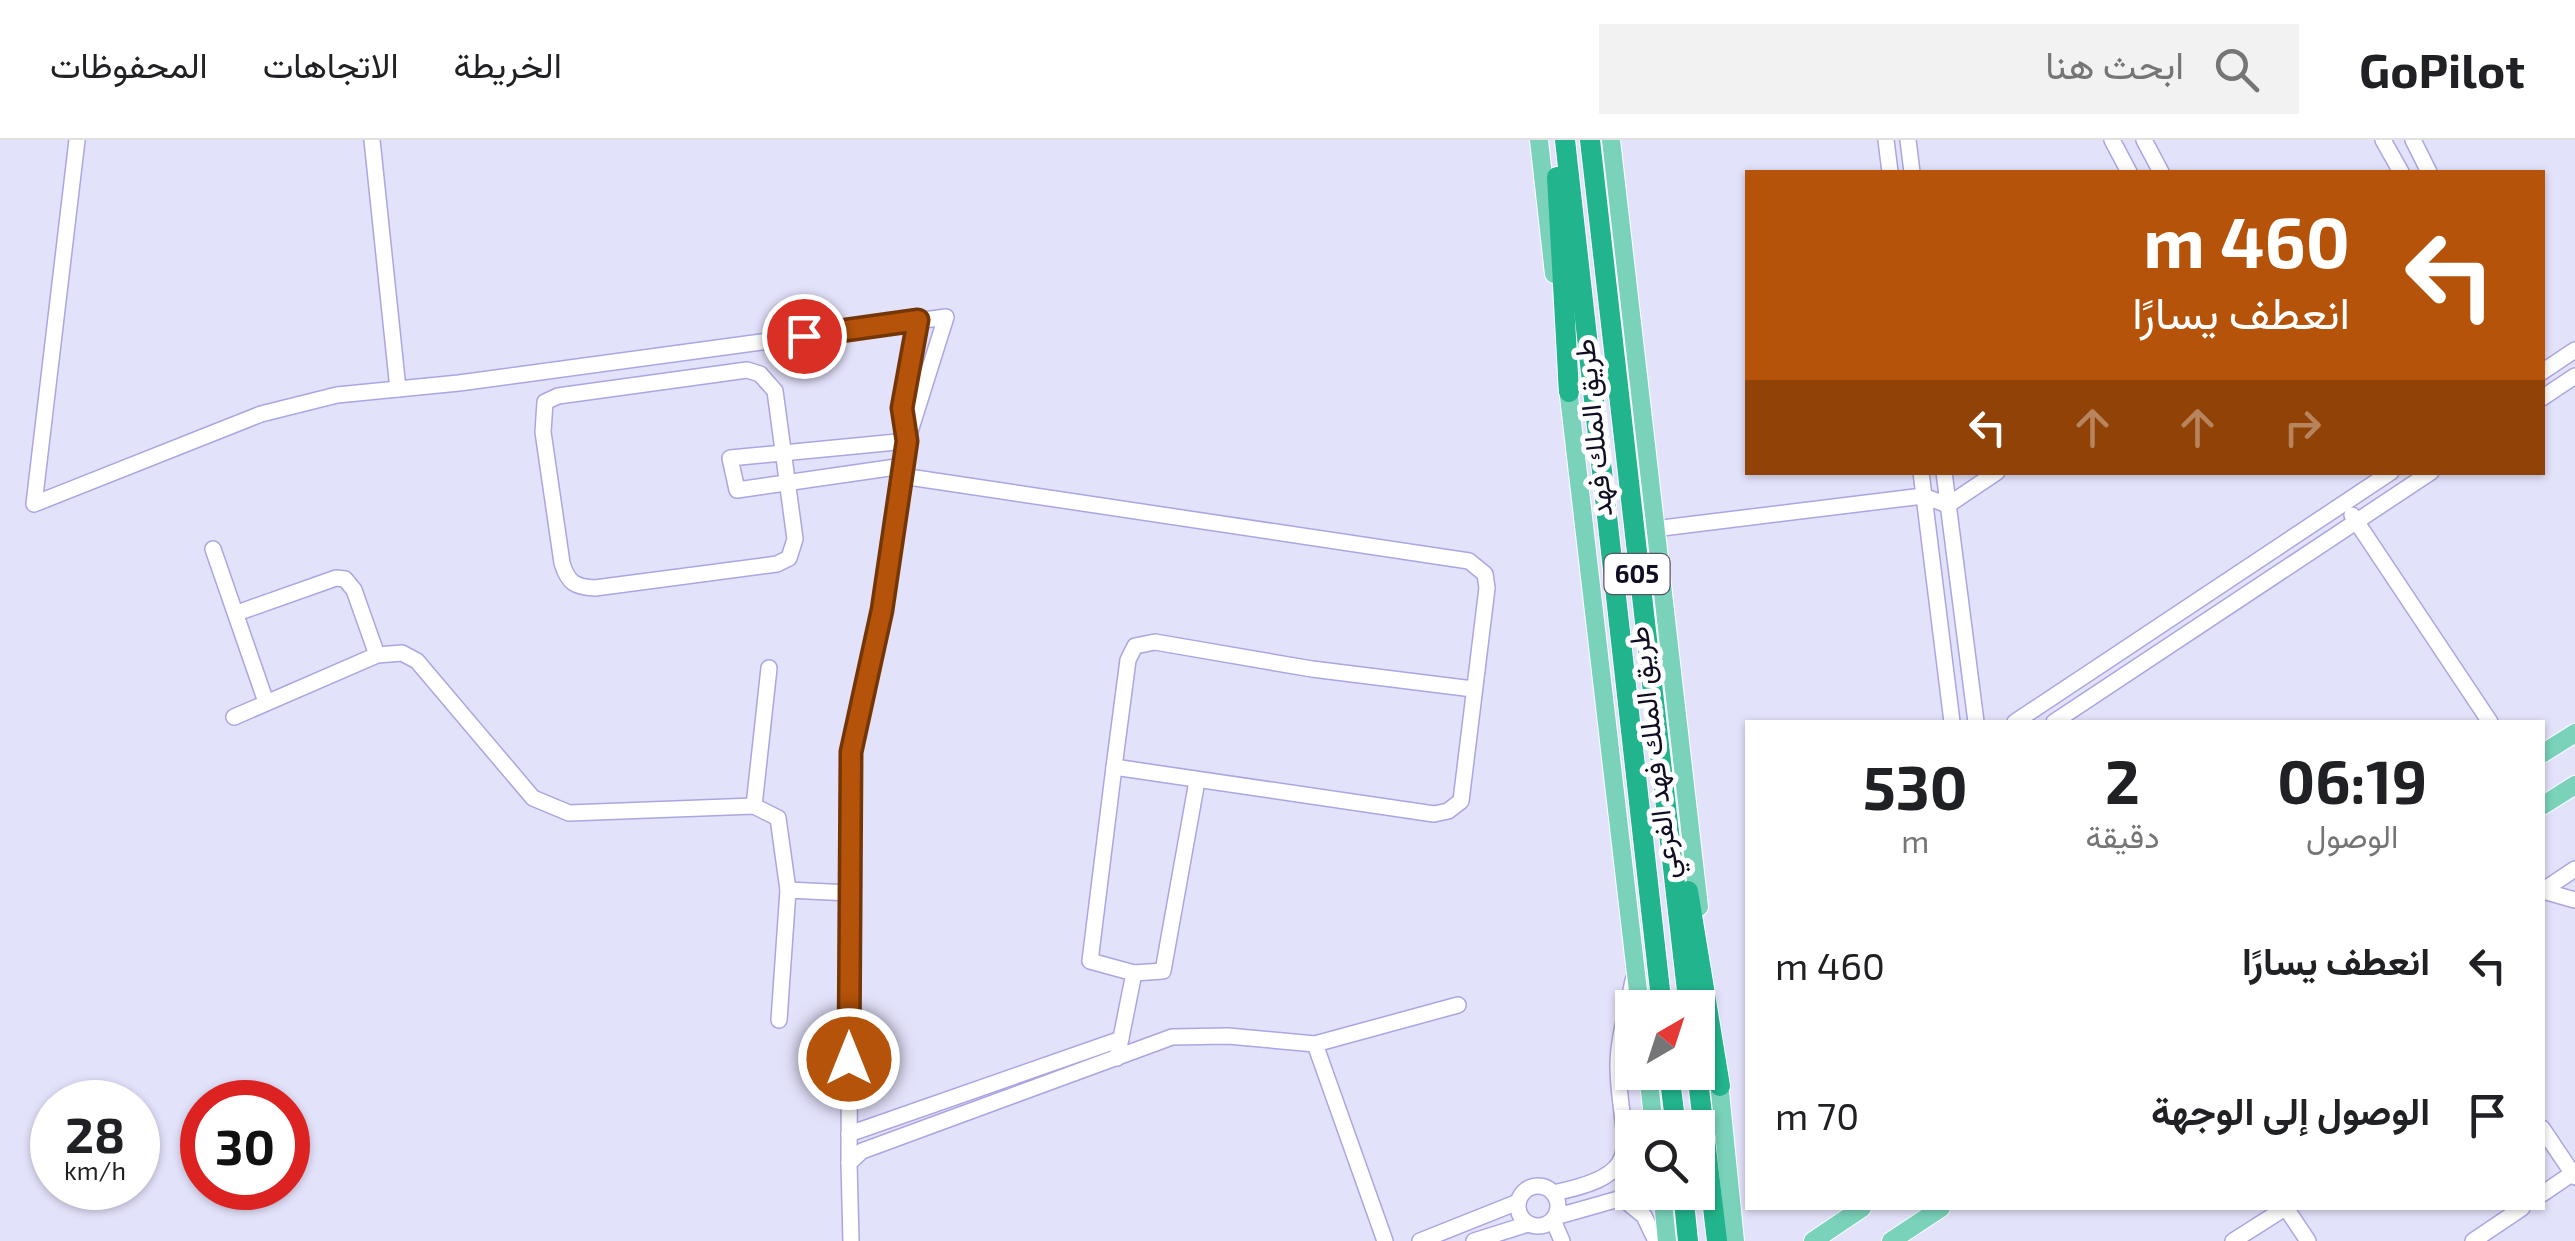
<!DOCTYPE html>
<html lang="ar">
<meta charset="utf-8">
<style>
body{margin:0;font-family:"Exo 2",Vazirmatn,sans-serif;background:#f2f2f2;color:#202124;direction:rtl;height:100vh;display:flex;flex-direction:column;font-size:38px;white-space:nowrap}
*{box-sizing:border-box;margin:0}
p{font-size:32px;color:#757577}
.icon{flex:none;width:55px;height:55px;fill:none;stroke:currentColor;stroke-width:2;stroke-linecap:round;stroke-linejoin:round}
.map{position:relative;flex:1;overflow:hidden;direction:ltr}
.details{position:absolute;left:1745px;top:580px;width:800px;height:490px;display:flex;flex-direction:column;background:#fff;border-radius:0px;box-shadow:0 2px 8px #0004;direction:rtl}
.details>*{flex:none}
.guide{position:absolute;left:1745px;top:30px;width:800px;height:305px;border-radius:0px;box-shadow:0 2px 8px #0004;direction:rtl;background:#b45309;color:#fff;overflow:hidden}
.needle{width:65px;rotate:39deg}
.fabs{position:absolute;left:1615px;top:850px;display:grid;gap:20px}
.fabs a{display:grid;place-items:center;width:100px;height:100px;border-radius:0px;background:#fff;box-shadow:0 2px 8px #0004;font-size:50px}
.speed{position:absolute;left:30px;top:940px;display:flex;gap:20px;font-size:50px;font-weight:700;text-align:center}
.speed>*{display:grid;place-content:center;width:130px;height:130px;border-radius:50%;background:#fff;box-shadow:0 2px 8px #0004;line-height:1}
.speed small{font-size:25px;font-weight:400}
.speed .limit{border:15px solid #d22;background:#fff;color:#111}
.pin{position:absolute;display:grid;place-items:center;width:85px;height:85px;color:#fff;margin:-42px;border:5px solid #fff;border-radius:50%;box-shadow:0 2px 10px #0007}
.me{position:absolute;width:110px;margin:-55px;rotate:0deg;stroke-linejoin:round;filter:drop-shadow(0 0 8px #0008)}
.turn{display:flex;align-items:center;gap:35px;height:210px;padding:0 30px;font-size:45px}
.turn .icon{width:130px;height:130px;stroke-width:2.5}
.turn b{display:block;font-size:70px;line-height:85px}
.lanes{display:flex;align-items:center;height:95px;padding:0 30px;background:#0003;justify-content:center;gap:50px;direction:ltr}
.lanes .off{opacity:.35}
.eta{display:flex;justify-content:space-evenly;align-items:center;height:170px;text-align:center}
.eta b{font-size:60px;font-weight:700;line-height:70px}
ul{padding:0;list-style:none}
li{display:flex;align-items:center;gap:30px;height:150px;padding:0 30px}
li div{flex:1}
li b{display:block;font-size:38px}
li em{font-style:normal}
header{display:flex;align-items:center;gap:60px;box-sizing:border-box;height:140px;padding:0 50px;background:#fff;border-bottom:2px solid #e0e0e0}
header strong{font-size:48px}
nav{display:flex;gap:55px;margin-inline-start:auto;font-size:35px}
.search{width:700px;height:90px;background:#f2f2f2;display:flex;align-items:center;gap:25px;box-sizing:border-box;padding:0 35px;border-radius:0px;color:#757577;font-size:38px}
.map>svg:first-child{display:block}
.lines{fill:none;stroke-linecap:round;stroke-linejoin:round}
.minor-casing{stroke:#aba5e1;stroke-width:18}
.major-casing{stroke:#fff;stroke-width:20}
.highway-casing{stroke:#fff;stroke-width:22}
.minor{stroke:#fff;stroke-width:15}
.major{stroke:#7ad2ba;stroke-width:18}
.highway{stroke:#22b48c;stroke-width:20}
.route-casing{stroke:#753606;stroke-width:25}
.route{stroke:#b45309;stroke-width:18}
.labels{text-anchor:middle;stroke-width:10;stroke-linejoin:round;paint-order:stroke}
.shield{fill:#fff;stroke:#585665;stroke-width:2.5}
.shield-label{font-size:25px;font-weight:bold;fill:#110d23}
.street-label{font-size:28px;fill:#110d23;stroke:#fff}
</style>
<header>
<strong>GoPilot</strong>
<div class="search"><svg class="icon" aria-label="search" viewBox="0 0 24 24"><circle cx="10" cy="10" r="6"/><path d="M15 15l6 6"/></svg>ابحث هنا</div>
<nav><a>الخريطة</a><a>الاتجاهات</a><a>المحفوظات</a></nav>
</header>
<div class="map">
<svg width="2575" height="1101" viewBox="0 0 2575 1101">
<rect width="100%" height="100%" fill="#e3e2fb"/>
<g class="lines">
<!-- minor casing -->
<g class="minor-casing">
<g id="minor">
<path d="M77 0 34 364 261 274 337 255 459 243 946 177 907 301 881 470 851 612 849 1023"/>
<path d="M372 0 398 249"/>
<path d="M1886 0 1890 32"/>
<path d="M1908 0 1912 32"/>
<path d="M2112 0 2129 32"/>
<path d="M2144 0 2161 32"/>
<path d="M2383 0 2401 32"/>
<path d="M2413 0 2429 32"/>
<path d="M747 230 760 234 775 251 795 399 789 418 777 424 595 448C575 447 568 443 562 423L543 292 545 262 558 256Z"/>
<path d="M2542 232 2575 210"/>
<path d="M2542 258 2575 236"/>
<path d="M903 326 737 350 730 318 907 301 902 268 918 180"/>
<path d="M1921 332 1952 582"/>
<path d="M1944 332 1976 582"/>
<path d="M902 336 1469 421 1485 434 1487 448 1461 661 1448 671 1434 674 1114 627 1090 821 1134 833 1117 918"/>
<path d="M2352 375 2490 582"/>
<path d="M1654 389 1923 356 1948 365 1997 332"/>
<path d="M213 409 266 562"/>
<path d="M237 473 336 438 345 439 354 450 377 515"/>
<path d="M234 577 377 515 402 513 417 521 533 658 569 673 754 666 778 678 788 750 779 880"/>
<path d="M2015 582 2391 332"/>
<path d="M2054 582 2431 332"/>
<path d="M1114 627 1128 520 1135 506 1155 502 1312 529 1473 549"/>
<path d="M754 666 769 528"/>
<path d="M788 750 850 753"/>
<path d="M2542 751 2575 729"/>
<path d="M2543 751 2575 760"/>
<path d="M1134 833 1163 831 1197 641"/>
<path d="M1315 904 1458 865"/>
<path d="M2542 988 2575 1037"/>
<path d="M849 994 1121 899"/>
<circle cx="1538" cy="1066" r="20"/>
<path d="M1553 1053C1654 1033 1619 1004 1618 926 1618 897 1628 869 1633 840"/>
<path d="M2542 1054 2573 1033"/>
<path d="M2286 1068 2308 1101"/>
<path d="M1555 1077 1622 1058 1644 1076 1656 1101"/>
<path d="M1553 1080 1562 1101"/>
<path d="M851 1101 849 1023 862 1011 1172 897 1228 896 1315 904 1385 1101"/>
<path d="M1420 1101 1518 1062"/>
<path d="M1474 1101 1528 1084"/>
<path d="M2233 1101 2285 1068"/>
<path d="M2473 1101 2522 1068"/>
</g>
</g>
<!-- major casing -->
<g class="major-casing">
<g id="major">
<path d="M1539 0 1554 134"/>
<path d="M1611 0 1699 767"/>
<path d="M1567 239 1640 868"/>
<path d="M2542 614 2575 593"/>
<path d="M2542 666 2575 645"/>
<path d="M1648 932 1654 988"/>
<path d="M1718 932 1735 1101"/>
<path d="M1662 1052 1667 1101"/>
<path d="M1813 1101 1862 1068"/>
<path d="M1891 1101 1941 1068"/>
</g>
</g>
<!-- highway casing -->
<g class="highway-casing">
<g id="highway">
<path d="M1565 0 1662 868"/>
<path d="M1590 0 1689 868"/>
<path d="M1557 37 1569 252"/>
<path d="M1688 751 1720 946"/>
<path d="M1669 932 1676 988"/>
<path d="M1697 932 1717 1101"/>
<path d="M1683 1052 1688 1101"/>
</g>
</g>
<!-- minor -->
<use href="#minor" class="minor"/>
<!-- major -->
<use href="#major" class="major"/>
<!-- highway -->
<use href="#highway" class="highway"/>
</g>
<g class="lines">
<!-- route casing -->
<g class="route-casing">
<path id="route" d="M804 196 918 180 902 268 907 301 882 470 851 612 849 919"/>
</g>
<!-- route -->
<use href="#route" class="route"/>
</g>
<g class="labels">
<!-- shield labels -->
<rect class="shield" x="1604.5" y="414" width="65" height="40" rx="8"/>
<g class="shield-label">
<text x="1637" y="443">605</text>
</g>
<!-- street labels -->
<g class="street-label">
<text transform="translate(1593 288) rotate(-96)" y="10">طريق الملك فهد</text>
<text transform="translate(1653 613) rotate(-97)" y="10">طريق الملك فهد الفرعي</text>
</g>
</g>
</svg>
<div class="fabs">
<a><svg class="needle" viewBox="-14 -14 28 28"><path d="M0-13l5 13h-10z" fill="#e53935"/><path d="M0 13l5-13h-10z" fill="#757577"/></svg></a>
<a><svg class="icon" aria-label="search" viewBox="0 0 24 24"><circle cx="10" cy="10" r="6"/><path d="M15 15l6 6"/></svg></a>
</div>
<div class="speed"><div>28<small>km/h</small></div><div class="limit">30</div></div>
<div class="pin" style="left:804px;top:196px;background:#d93025"><svg class="icon" aria-label="arrive" viewBox="0 0 24 24"><path d="M6 21V4h12l-3 4 3 4H6"/></svg></div>
<svg class="me" style="left:849px;top:919px" viewBox="-20 -20 40 40"><circle r="17" fill="#b45309" stroke="#fff" stroke-width="3"/><path d="M0-11L8 9 0 5-8 9z" fill="#fff"/></svg>
<div class="guide">
<div class="turn"><svg class="icon" aria-label="left" viewBox="0 0 24 24"><path d="M17 20v-9H6M10 6l-5 5 5 5"/></svg><div><b>460 m</b>انعطف يسارًا</div></div>
<div class="lanes"><svg class="icon" aria-label="left" viewBox="0 0 24 24"><path d="M17 20v-9H6M10 6l-5 5 5 5"/></svg><svg class="icon off" aria-label="ahead" viewBox="0 0 24 24"><path d="M12 20V5M6 11l6-6 6 6"/></svg><svg class="icon off" aria-label="ahead" viewBox="0 0 24 24"><path d="M12 20V5M6 11l6-6 6 6"/></svg><svg class="icon off" aria-label="right" viewBox="0 0 24 24"><path d="M7 20v-9h11M14 6l5 5-5 5"/></svg></div>
</div>
<section class="details">
<div class="eta">
<div><b>06:19</b><p>الوصول</p></div>
<div><b>2</b><p>دقيقة</p></div>
<div><b>530</b><p>m</p></div>
</div>
<ul>
<li><svg class="icon" aria-label="left" viewBox="0 0 24 24"><path d="M17 20v-9H6M10 6l-5 5 5 5"/></svg><div><b>انعطف يسارًا</b></div><em>460 m</em></li>
<li><svg class="icon" aria-label="arrive" viewBox="0 0 24 24"><path d="M6 21V4h12l-3 4 3 4H6"/></svg><div><b>الوصول إلى الوجهة</b></div><em>70 m</em></li>
</ul>
</section>
</div>
